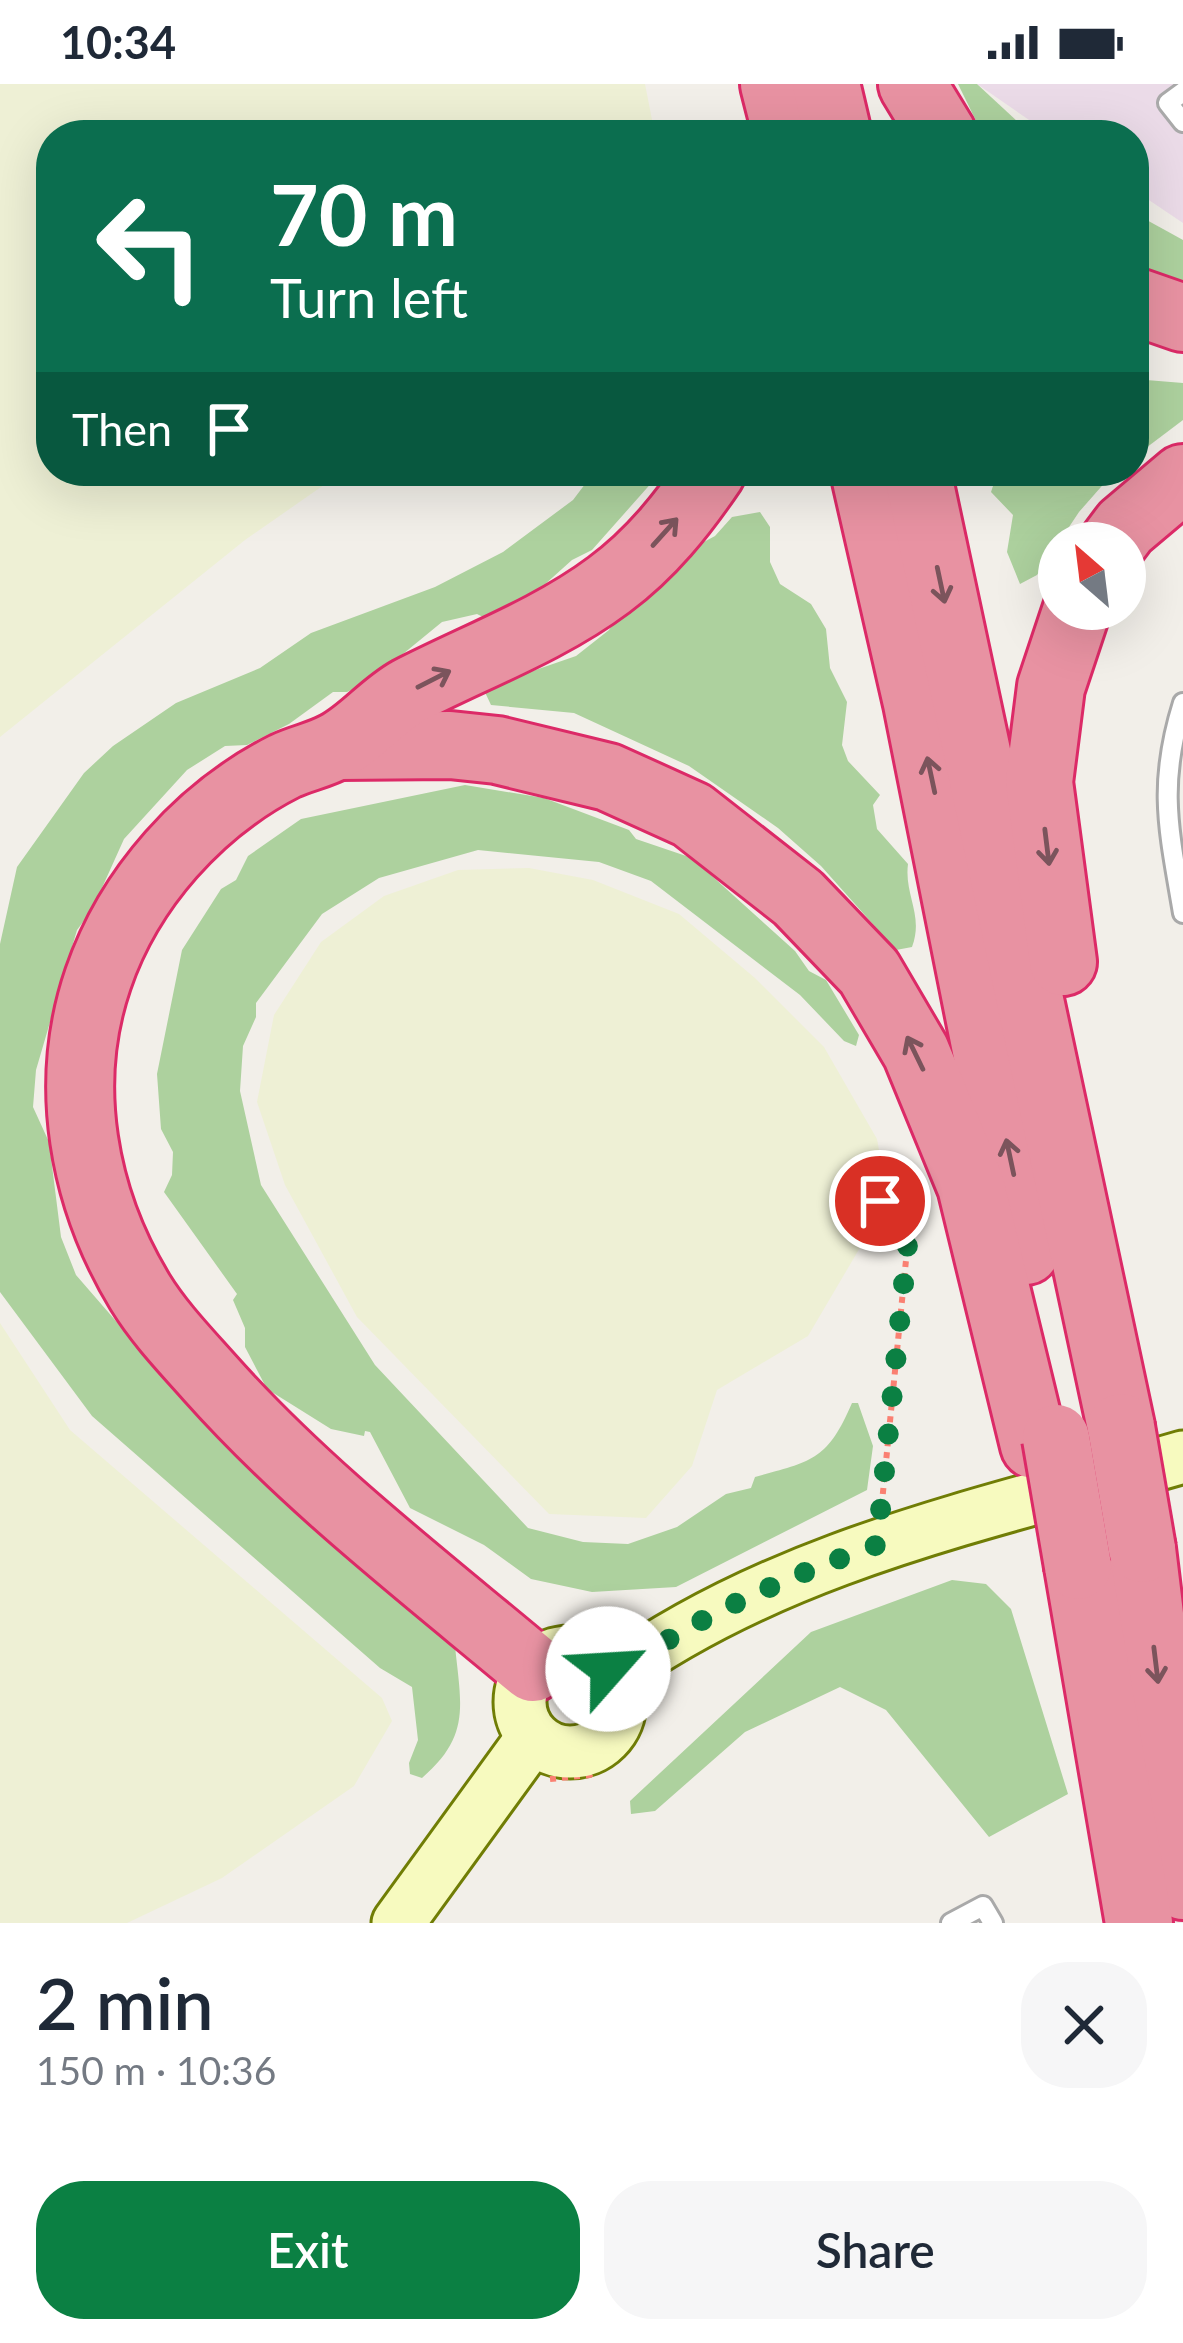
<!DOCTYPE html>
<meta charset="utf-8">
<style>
body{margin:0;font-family:Lato,sans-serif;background:#f6f6f7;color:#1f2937;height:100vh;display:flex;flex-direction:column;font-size:45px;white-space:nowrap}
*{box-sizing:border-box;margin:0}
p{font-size:39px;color:#747a83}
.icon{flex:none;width:66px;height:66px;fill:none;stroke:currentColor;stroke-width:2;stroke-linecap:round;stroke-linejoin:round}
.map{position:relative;height:1839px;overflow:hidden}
.details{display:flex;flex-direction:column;background:#fff;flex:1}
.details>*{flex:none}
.hud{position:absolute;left:36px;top:36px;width:1113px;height:366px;border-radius:48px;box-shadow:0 12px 48px #0002;background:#0b6e4f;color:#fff;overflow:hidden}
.needle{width:78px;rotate:332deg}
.buttons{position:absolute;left:1038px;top:438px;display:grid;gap:24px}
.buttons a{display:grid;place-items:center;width:108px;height:108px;border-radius:50%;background:#fff;box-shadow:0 12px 48px #0002;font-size:60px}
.pin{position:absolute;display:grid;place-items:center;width:102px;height:102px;color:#fff;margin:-51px;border:6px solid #fff;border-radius:50%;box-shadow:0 3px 12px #0007}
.me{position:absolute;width:132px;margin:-66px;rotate:64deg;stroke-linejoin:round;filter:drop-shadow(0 0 9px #0008)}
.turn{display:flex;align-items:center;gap:42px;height:252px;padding:0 36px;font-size:54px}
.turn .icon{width:156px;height:156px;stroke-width:2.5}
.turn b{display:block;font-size:84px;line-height:102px}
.then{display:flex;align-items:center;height:114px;padding:0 36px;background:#0003;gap:24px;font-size:45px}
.round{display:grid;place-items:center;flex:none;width:126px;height:126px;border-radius:48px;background:#f6f6f7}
.head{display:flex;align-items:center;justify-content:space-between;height:204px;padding:0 36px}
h1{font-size:72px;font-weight:600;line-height:90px}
.cta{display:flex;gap:24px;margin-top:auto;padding:24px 36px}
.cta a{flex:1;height:138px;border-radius:48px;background:#0b8043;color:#fff;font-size:48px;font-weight:600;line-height:138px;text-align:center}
.cta a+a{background:#f6f6f7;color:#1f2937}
.status{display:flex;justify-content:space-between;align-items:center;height:84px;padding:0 60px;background:#fff;direction:ltr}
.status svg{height:33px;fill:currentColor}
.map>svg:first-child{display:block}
.industrial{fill:#ebdbe8}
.farmland{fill:#eef0d5}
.forest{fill:#add19e}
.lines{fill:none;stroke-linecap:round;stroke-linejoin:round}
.lane-casing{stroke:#a9a9a9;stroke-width:24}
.secondary-casing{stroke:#707d05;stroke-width:57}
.highway-casing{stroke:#dc2a67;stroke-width:72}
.path{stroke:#fa8072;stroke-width:6;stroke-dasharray:6 6;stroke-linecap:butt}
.lane{stroke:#fff;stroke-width:18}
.secondary{stroke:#f7fabf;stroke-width:51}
.highway{stroke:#e892a2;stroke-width:66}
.highway-bridge-casing{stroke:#dc2a67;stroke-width:72;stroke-linecap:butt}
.highway-bridge{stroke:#e892a2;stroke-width:66}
.oneway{stroke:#7b545c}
.route{stroke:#0b8043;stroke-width:21;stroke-dasharray:0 37.8}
</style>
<div class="status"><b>10:34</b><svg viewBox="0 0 49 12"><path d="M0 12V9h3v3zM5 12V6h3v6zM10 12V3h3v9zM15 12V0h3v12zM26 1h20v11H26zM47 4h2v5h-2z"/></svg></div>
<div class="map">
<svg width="1183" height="1839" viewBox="0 0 1183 1839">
<rect width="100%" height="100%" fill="#f2efe9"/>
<!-- industrial -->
<path class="industrial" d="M977 0H1183V139L1134 106V51H1051Z"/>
<!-- farmland -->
<g class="farmland">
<path d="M0 0H645L655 51H51V387H344L245 456 0 653Z"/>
<path d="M529 784 593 796 679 830 755 894 824 963 877 1055 888 1116 808 1252 717 1306 692 1382 646 1434 549 1430 357 1233 285 1101 257 1018 274 931 321 858 384 812 458 786Z"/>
<path d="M0 1239 70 1346 382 1614 392 1637 354 1702 222 1794 127 1839H0Z"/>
</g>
<!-- forest -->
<g class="forest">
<path d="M958 0H977L1032 51H983Z"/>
<path d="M1134 129 1183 156V214L1134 195Z"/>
<path d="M1134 295 1183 299V336L1134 373Z"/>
<path d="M595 387H662L592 466 572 476 533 511 491 537 477 530 442 538 370 597 347 608H333L289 640 247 661 225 662 187 686 124 755 92 826 77 846 36 986 33 1023 49 1058 61 1153 76 1191 219 1356 455 1562C461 1621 471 1652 422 1694L410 1690 409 1679 418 1656 412 1603 380 1584 92 1332 0 1208V860L17 783 84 689 113 662 176 619 260 584 311 549 435 503 503 468 573 416Z"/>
<path d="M998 387H1115L1079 428 1037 491 1020 500 1007 468 1013 431 991 408Z"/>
<path d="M760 428 770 443V478L780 500 811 520 826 545 830 584 847 618 842 661 848 677 880 711 873 721 877 745 908 780C904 811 924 831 912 863L896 866 821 782 778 744 689 682 574 629 491 621 483 604 576 572 609 546 622 525 687 467 715 452 732 433Z"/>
<path d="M465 701 544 714 629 746 636 755 692 774 795 867 809 887 826 896 859 951 856 962 844 957 800 911 651 797 599 778 478 766 379 794 322 830 256 919V933L243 962 240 1007 261 1101 375 1281 528 1444 583 1458 628 1460 677 1443 726 1410 751 1404 755 1393C812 1377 827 1377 852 1319H858L873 1362 867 1406 676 1503 592 1508 531 1495 484 1461 410 1424 370 1348 365 1347 364 1352 331 1345 267 1305 245 1263V1244L233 1216 237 1210 164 1108 172 1091 173 1068 161 1045 157 990 182 866 221 805 236 796 248 772 301 735Z"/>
<path d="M952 1496 986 1500 1011 1525 1068 1710 989 1753 886 1626 840 1603 745 1648 655 1727 631 1730 630 1717 811 1548Z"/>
</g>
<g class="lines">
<!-- lane casing -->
<g class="lane-casing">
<g id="lane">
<path d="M1183 8 1168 19 1183 38"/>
<path d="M1183 619C1157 702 1169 746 1183 829"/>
<path d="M951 1839 983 1822 993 1839"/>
</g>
</g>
<!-- secondary casing -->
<g class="secondary-casing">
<g id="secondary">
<circle cx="570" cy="1618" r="50"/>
<path d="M613 1592C782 1471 987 1430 1183 1373"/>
<path d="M398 1839 533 1653"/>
</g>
</g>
<!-- highway casing -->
<g class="highway-casing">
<g id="highway">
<path d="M774 0 787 51"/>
<path d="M826 0 838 51"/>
<path d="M912 0 943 51"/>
<path d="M1134 217 1183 234"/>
<path d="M864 387 917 619 1026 1167"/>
<path d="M917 387 1121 1343"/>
<path d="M1113 459 1125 443 1183 394"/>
<path d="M338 662 450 661 497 666 608 693 692 731 798 814 869 888 916 968 971 1102 1034 1361"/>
<path d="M1063 878 1039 698 1051 603 1077 525"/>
<path d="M1142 1465 1183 1802"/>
<path d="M1078 1482 1139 1839"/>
<path d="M533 1584C422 1491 305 1401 209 1293 185 1266 159 1239 140 1208 83 1114 62 1000 98 895 129 804 200 725 285 682 302 674 320 671 336 662 363 648 382 622 409 607 475 573 549 546 609 501 651 470 683 430 712 387"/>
</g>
</g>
<!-- path -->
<g class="path">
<path d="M880 1117 901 1132 908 1156 882 1418"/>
<path d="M550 1695 590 1691 626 1658 644 1620"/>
</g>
<!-- lane -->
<use href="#lane" class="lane"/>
<!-- secondary -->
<use href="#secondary" class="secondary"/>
<!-- highway -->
<use href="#highway" class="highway"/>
<!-- highway-bridge casing -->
<g class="highway-bridge-casing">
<g id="highway-bridge">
<path d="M1121 1343 1142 1465"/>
<path d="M1056 1354 1078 1482"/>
</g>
</g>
<!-- highway-bridge -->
<use href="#highway-bridge" class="highway-bridge"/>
</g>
<!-- one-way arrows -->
<defs><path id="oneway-shaft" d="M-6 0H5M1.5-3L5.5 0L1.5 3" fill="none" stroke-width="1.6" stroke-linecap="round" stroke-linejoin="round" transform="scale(3)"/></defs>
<g class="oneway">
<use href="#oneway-shaft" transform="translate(665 448) rotate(-48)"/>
<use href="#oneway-shaft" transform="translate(941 501) rotate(78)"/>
<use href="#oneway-shaft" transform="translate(434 595) rotate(-27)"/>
<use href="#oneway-shaft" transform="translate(931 691) rotate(-102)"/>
<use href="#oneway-shaft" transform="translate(1047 763) rotate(83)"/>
<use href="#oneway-shaft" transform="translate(915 969) rotate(-116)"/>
<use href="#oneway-shaft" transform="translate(1010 1073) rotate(-102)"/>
<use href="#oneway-shaft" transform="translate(1156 1581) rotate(83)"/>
</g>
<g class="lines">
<!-- route -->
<path class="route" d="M608 1585 613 1592C695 1533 782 1495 877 1461L908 1156 901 1132 880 1117"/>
</g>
</svg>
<div class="buttons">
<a><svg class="needle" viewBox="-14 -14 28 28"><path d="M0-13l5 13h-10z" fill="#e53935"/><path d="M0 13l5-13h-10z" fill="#747a83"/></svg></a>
</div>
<div class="pin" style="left:880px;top:1117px;background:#d93025"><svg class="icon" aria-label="arrive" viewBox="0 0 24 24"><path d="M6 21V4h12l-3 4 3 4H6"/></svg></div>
<svg class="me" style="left:608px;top:1585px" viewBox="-20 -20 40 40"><circle r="19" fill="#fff"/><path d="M0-13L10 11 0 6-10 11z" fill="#0b8043"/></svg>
<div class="hud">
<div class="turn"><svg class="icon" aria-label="left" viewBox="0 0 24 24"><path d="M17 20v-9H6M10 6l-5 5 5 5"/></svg><div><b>70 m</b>Turn left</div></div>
<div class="then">Then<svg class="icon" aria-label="arrive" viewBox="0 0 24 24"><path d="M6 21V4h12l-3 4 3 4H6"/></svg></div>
</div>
</div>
<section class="details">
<div class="head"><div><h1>2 min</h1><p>150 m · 10:36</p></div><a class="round"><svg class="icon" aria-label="close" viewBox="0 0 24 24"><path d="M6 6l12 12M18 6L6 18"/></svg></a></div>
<div class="cta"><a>Exit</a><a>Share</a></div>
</section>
